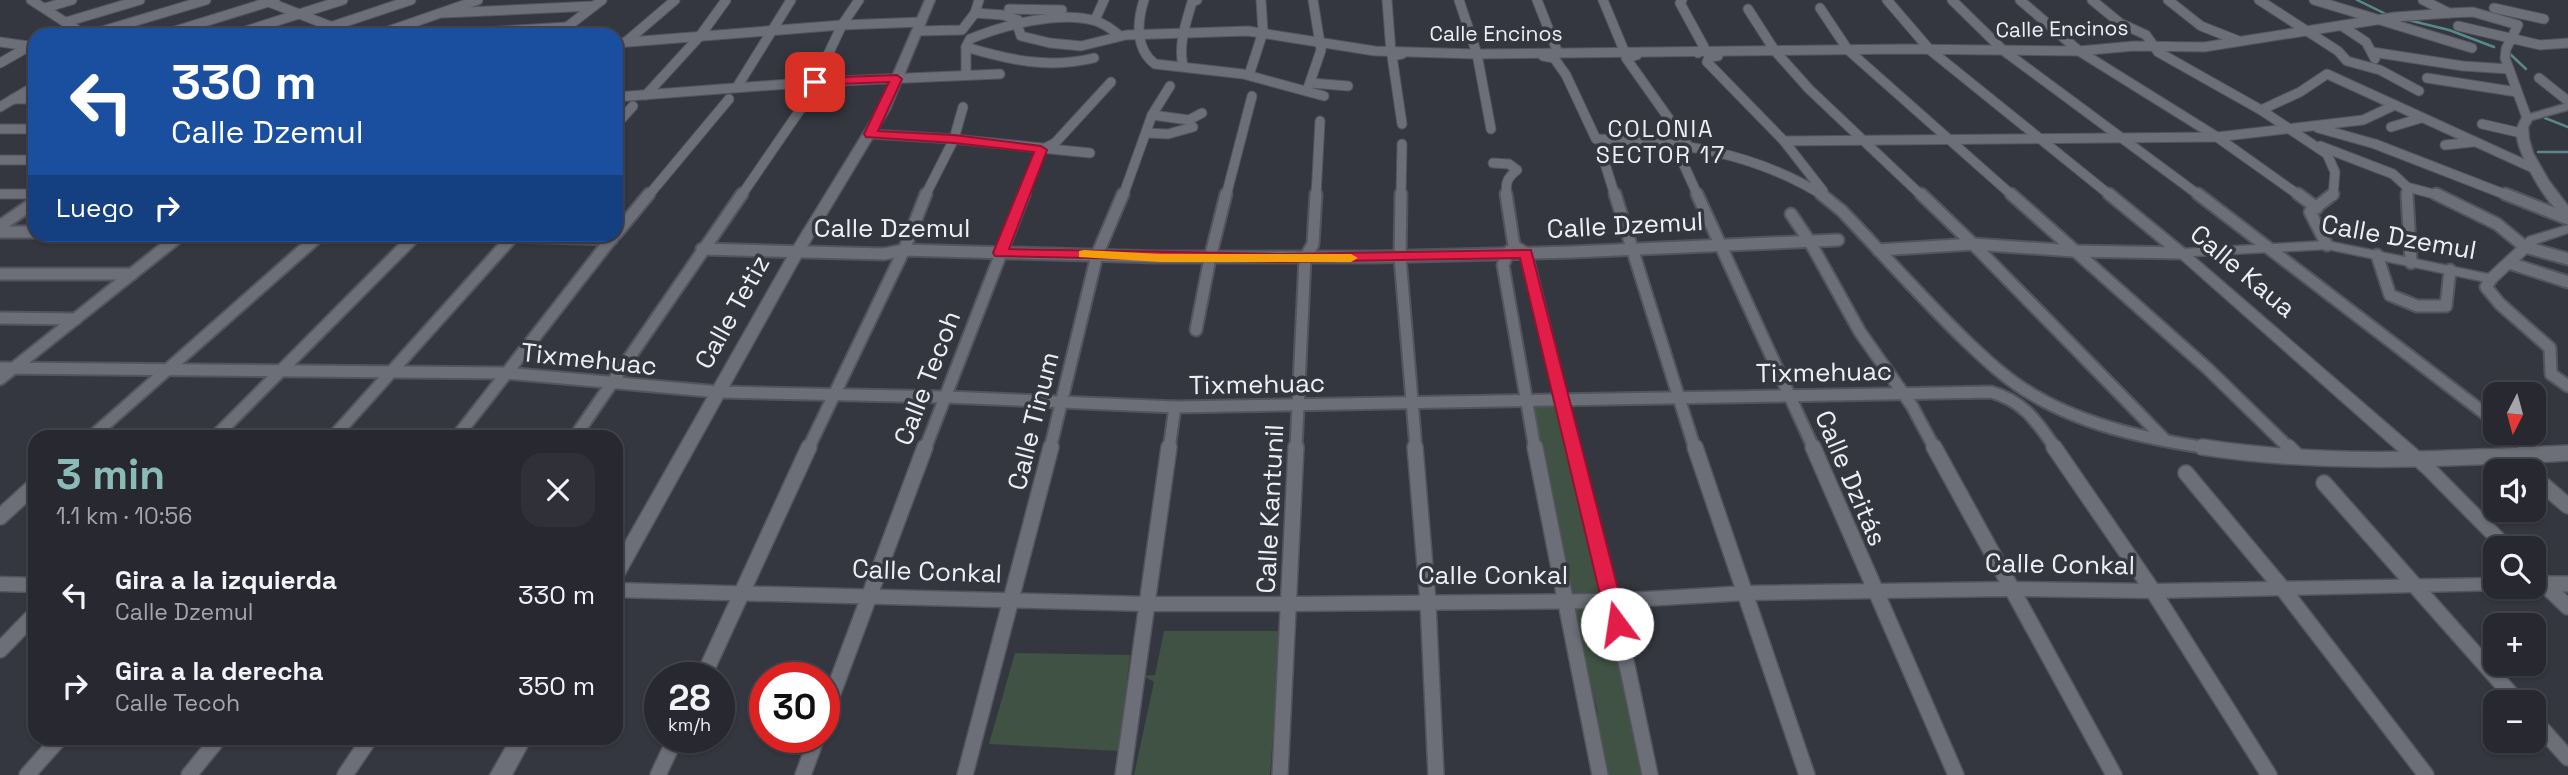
<!DOCTYPE html>
<html lang="es">
<meta charset="utf-8">
<style>
body{margin:0;font-family:"Space Grotesk",sans-serif;background:#303138;color:#f1f3f6;height:100vh;display:flex;flex-direction:column;font-size:26px;white-space:nowrap}
*{box-sizing:border-box;margin:0}
p{font-size:23px;color:#a5a6ab}
.icon{flex:none;width:38px;height:38px;fill:none;stroke:currentColor;stroke-width:2;stroke-linecap:round;stroke-linejoin:round}
.map{position:relative;flex:1;overflow:hidden}
.drawer{position:absolute;left:28px;top:430px;width:595px;height:315px;display:flex;flex-direction:column;background:#282930;border-radius:21px;box-shadow:0 2px 5px #0004,0 0 0 2px #44454c}
.drawer>*{flex:none}
.top-card{position:absolute;left:28px;top:28px;width:595px;height:214px;border-radius:21px;box-shadow:0 2px 5px #0004,0 0 0 2px #44454c;background:#1a4fa0;color:#fff;overflow:hidden}
.needle{width:46px;rotate:186deg}
.tools{position:absolute;left:2483px;top:382px;display:grid;gap:14px}
.tools a{display:grid;place-items:center;width:63px;height:63px;border-radius:14px;background:#282930;box-shadow:0 2px 5px #0004,0 0 0 2px #44454c;font-size:35px}
.speed{position:absolute;left:644px;top:662px;display:flex;gap:14px;font-size:35px;font-weight:700;text-align:center}
.speed>*{display:grid;place-content:center;width:91px;height:91px;border-radius:50%;background:#282930;box-shadow:0 2px 5px #0004,0 0 0 2px #44454c;line-height:1}
.speed small{font-size:18px;font-weight:400}
.speed .limit{border:10px solid #d22;background:#fff;color:#111}
.pin{position:absolute;display:grid;place-items:center;width:60px;height:60px;color:#fff;margin:-30px;border-radius:14px;box-shadow:0 4px 10px #0006}
.me{position:absolute;width:77px;margin:-38px;rotate:346deg;stroke-linejoin:round;filter:drop-shadow(0 0 5px #0008)}
.turn{display:flex;align-items:center;gap:24px;height:147px;padding:0 28px;font-size:32px}
.turn .icon{width:91px;height:91px;stroke-width:2.5}
.turn b{display:block;font-size:49px;line-height:60px}
.then{display:flex;align-items:center;height:66px;padding:0 28px;background:#0003;gap:14px;font-size:26px}
.round{display:grid;place-items:center;flex:none;width:74px;height:74px;border-radius:21px;background:#303138}
.overview{display:flex;align-items:center;justify-content:space-between;height:119px;padding:0 28px}
h1{font-size:42px;font-weight:700;line-height:52px;color:#8bbbb9}
ul{padding:0;list-style:none}
li{display:flex;align-items:center;gap:21px;height:91px;padding:0 28px}
li div{flex:1}
li b{display:block;font-size:26px}
li em{font-style:normal}
.map>svg:first-child{display:block}
.green{fill:#3f5243}
.lines{fill:none;stroke-linecap:round;stroke-linejoin:round}
.stream{stroke:#58898a;stroke-width:2.5}
.minor-far2-casing{stroke:#53545d;stroke-width:11}
.minor-far1-casing{stroke:#53545d;stroke-width:15}
.minor-casing{stroke:#53545d;stroke-width:18}
.tertiary-casing{stroke:#53545d;stroke-width:3}
.minor-far2{stroke:#6c6e78;stroke-width:9}
.minor-far1{stroke:#6c6e78;stroke-width:11}
.minor{stroke:#6c6e78;stroke-width:15}
.tertiary{fill:#6c6e78;fill-rule:evenodd}
.route{fill:#e11d48;stroke:#92132f;stroke-width:2}
.slow{fill:#f59e0b}
.labels{text-anchor:middle;stroke-width:7;stroke-linejoin:round;paint-order:stroke}
.far-street-label{font-size:21px;fill:#eeeff5;stroke:#353740}
.far-neighbourhood-label{font-size:23px;letter-spacing:2px;fill:#eeeff5;stroke:#353740}
.street-label{font-size:26px;fill:#eeeff5;stroke:#353740}
</style>
<div class="map">
<svg width="2568" height="775" viewBox="0 0 2568 775">
<rect width="100%" height="100%" fill="#353740"/>
<!-- green -->
<g class="green">
<path d="M1531 405H1558L1606 595 1567 593Z"/>
<path d="M1570 609H1610L1643 775H1602L1597 709Z"/>
<path d="M1164 631H1281L1270 775H1134L1154 682 1144 676 1155 675Z"/>
<path d="M1015 653 1130 655 1119 751 989 744Z"/>
</g>
<g class="lines">
<!-- stream -->
<g class="stream">
<path d="M2357 0 2390 16"/>
<path d="M2404 19 2449 30 2494 47"/>
<path d="M2509 53 2526 69"/>
<path d="M2545 118 2568 127"/>
<path d="M2538 152H2568"/>
</g>
<!-- minor-far2 casing -->
<g class="minor-far2-casing">
<g id="minor-far2">
<path d="M31 0 85 35"/>
<path d="M1144 0C1137 21 1135 49 1155 64L1243 74 1324 96"/>
<path d="M1387 0 1391 52"/>
<path d="M1459 0 1477 54 1491 129"/>
<path d="M1537 0 1558 53"/>
<path d="M1603 0 1625 53"/>
<path d="M1682 0 1680 3 1704 47 1698 53"/>
<path d="M1887 0 1930 50 2111 196"/>
<path d="M1952 0 2004 51 2200 196"/>
<path d="M2020 0 2079 51 2217 137 2300 196"/>
<path d="M2092 0 2120 23 2146 35 2158 52 2261 110 2327 154 2335 172 2333 196"/>
<path d="M2168 0 2201 26 2239 41"/>
<path d="M2259 0 2338 51 2347 61 2380 70 2419 91"/>
<path d="M2314 0 2472 48"/>
<path d="M2423 0 2449 13"/>
<path d="M266 1 353 35"/>
<path d="M45 8 72 0"/>
<path d="M1820 8 1848 50 2013 196"/>
<path d="M2494 8 2544 19"/>
<path d="M1009 9 1062 10"/>
<path d="M1748 9 1775 51 1809 89 1922 196"/>
<path d="M443 13 594 6"/>
<path d="M975 13 1003 15 1018 20"/>
<path d="M1095 20 1104 0"/>
<path d="M66 22 140 0"/>
<path d="M2342 26 2366 42 2375 59"/>
<path d="M2458 26 2540 45 2568 43"/>
<path d="M1018 27 1021 36 1050 43 1081 46 1126 35 1248 31 1375 51 1477 54 1904 49 2079 51 2134 46 2204 47 2395 17 2450 13 2473 12 2518 25 2506 49 2505 58 2527 118"/>
<path d="M563 30 602 0"/>
<path d="M917 31 962 30 975 13 979 0"/>
<path d="M89 35 206 0"/>
<path d="M162 35 275 0"/>
<path d="M233 35 343 0"/>
<path d="M306 35 411 0"/>
<path d="M377 35 478 0"/>
<path d="M435 35 567 27"/>
<path d="M627 41 675 0"/>
<path d="M0 42 35 47"/>
<path d="M616 43 842 25 921 22"/>
<path d="M966 47C1009 60 1049 69 1094 58"/>
<path d="M2372 52 2463 66 2509 69"/>
<path d="M1402 54 1392 56 1402 124"/>
<path d="M1637 55 1626 58 1689 147"/>
<path d="M1543 56 1554 58 1566 75 1596 139C1677 141 1754 152 1824 196"/>
<path d="M1718 56 1709 57 1707 62 1784 141 1823 191"/>
<path d="M0 63 28 47"/>
<path d="M1183 66C1178 44 1186 23 1192 2L1197 0"/>
<path d="M966 75V47L970 39C1003 25 1061 10 1096 21 1105 24 1113 30 1120 36"/>
<path d="M1249 75 1263 32 1261 0"/>
<path d="M2427 78 2517 92"/>
<path d="M2539 78 2568 101"/>
<path d="M815 82 842 25 859 0"/>
<path d="M1311 83 1348 86"/>
<path d="M737 87 791 0"/>
<path d="M1307 91 1321 50 1313 0"/>
<path d="M646 95 700 36 726 0"/>
<path d="M616 97 815 82 1000 74"/>
<path d="M13 99H35"/>
<path d="M0 107 35 86"/>
<path d="M2261 110 2300 92 2327 74 2535 169"/>
<path d="M1152 115 1189 120 1202 113"/>
<path d="M2482 124 2521 133"/>
<path d="M616 125 633 106"/>
<path d="M2391 127 2421 118"/>
<path d="M2318 128 2375 144 2509 196"/>
<path d="M0 129H35"/>
<path d="M1147 133 1168 134 1193 127"/>
<path d="M870 134 954 139 1090 153"/>
<path d="M1784 141 2217 137 2363 120 2395 105"/>
<path d="M2445 145 2473 142"/>
<path d="M2320 146 2393 174 2407 187 2441 196"/>
<path d="M1602 154 1615 196"/>
<path d="M0 160H35"/>
<path d="M1493 163 1509 164 1517 170C1507 178 1505 183 1507 196"/>
<path d="M1683 163 1698 196"/>
<path d="M2407 187V196"/>
<path d="M0 194H35"/>
<path d="M648 196 729 99"/>
<path d="M741 196 811 94"/>
<path d="M925 196 954 139 963 107"/>
<path d="M1023 196 1041 150 1055 143 1111 82"/>
<path d="M1123 196 1152 115 1170 86"/>
<path d="M1226 196 1252 96"/>
<path d="M1316 196 1320 121"/>
<path d="M1401 196 1402 144"/>
</g>
</g>
<!-- minor-far1 casing -->
<g class="minor-far1-casing">
<g id="minor-far1">
<path d="M1401 194 1400 257 1416 449"/>
<path d="M1506 194 1514 246 1525 253"/>
<path d="M1615 194 1695 449"/>
<path d="M1697 194 1814 449"/>
<path d="M1821 194 1842 211C1883 254 1922 298 1964 339 1986 360 2008 381 2035 396 2088 427 2153 440 2214 449"/>
<path d="M1921 194 1973 244 2164 439"/>
<path d="M2011 194 2208 369 2290 449"/>
<path d="M2109 194 2181 253"/>
<path d="M2198 194 2496 422"/>
<path d="M2298 194 2317 208"/>
<path d="M2407 194 2411 263"/>
<path d="M2436 194 2497 224 2525 247 2568 259"/>
<path d="M2505 194 2568 219"/>
<path d="M1791 214 1810 242 1860 332 1912 406 1935 449"/>
<path d="M0 226 35 202"/>
<path d="M0 232H35"/>
<path d="M448 234 612 239"/>
<path d="M616 234 649 194"/>
<path d="M2327 245 2310 212 2333 194"/>
<path d="M702 249 884 254 904 250 1156 257H1374L1573 252 1838 240"/>
<path d="M1878 250 1973 244 2074 251 2181 253"/>
<path d="M1509 251 1503 265 1535 449"/>
<path d="M1526 253 1574 449"/>
<path d="M2377 255 2390 295 2417 306H2446L2450 270"/>
<path d="M2509 263 2568 282"/>
<path d="M0 274H132"/>
<path d="M2491 279 2486 287 2500 304 2550 348 2551 374 2568 386"/>
<path d="M0 318 76 319"/>
<path d="M1196 330 1210 258 1226 194"/>
<path d="M0 368 505 373 720 392 947 397 1175 407 1991 392C2024 401 2037 422 2056 449"/>
<path d="M0 379 182 234"/>
<path d="M2508 432 2529 449"/>
<path d="M90 438 321 234"/>
<path d="M214 438 417 234"/>
<path d="M332 438 515 234"/>
<path d="M456 438 615 234"/>
<path d="M574 438 742 194"/>
<path d="M808 449 904 250 926 194"/>
<path d="M925 449 1024 194"/>
<path d="M1050 449 1097 255 1123 194"/>
<path d="M1169 449 1175 407"/>
<path d="M1296 449 1305 258 1313 244 1316 194"/>
</g>
</g>
<!-- minor casing -->
<g class="minor-casing">
<g id="minor">
<path d="M1415 447 1428 602 1436 775"/>
<path d="M1535 447 1600 775"/>
<path d="M1573 447 1628 670 1650 775"/>
<path d="M1695 447 1807 775"/>
<path d="M1813 447 1956 775"/>
<path d="M1934 447 2114 775"/>
<path d="M2054 447 2153 591 2269 775"/>
<path d="M2202 447C2323 466 2446 459 2568 453"/>
<path d="M2288 447 2297 456"/>
<path d="M2527 447 2537 455"/>
<path d="M2523 468 2527 471"/>
<path d="M2186 473 2283 589 2426 775"/>
<path d="M2534 477 2568 506"/>
<path d="M2324 483 2518 702"/>
<path d="M0 517 35 485"/>
<path d="M2544 584 2568 607"/>
<path d="M2544 584H2568"/>
<path d="M0 650 35 614"/>
<path d="M703 677 809 447"/>
<path d="M824 717 925 447"/>
<path d="M2534 720 2568 758"/>
<path d="M27 775 60 738"/>
<path d="M189 775 219 738"/>
<path d="M345 775 370 738"/>
<path d="M658 775 676 737"/>
<path d="M803 775 817 737"/>
<path d="M965 775 1051 447"/>
<path d="M1123 775 1169 447"/>
<path d="M1280 775 1296 447"/>
</g>
</g>
<!-- tertiary casing -->
<g class="tertiary-casing">
<g id="tertiary">
<path d="M925 0H935L890 109 804 252 625 574 623 579 616 581V558L790 252 878 109Z"/>
<path d="M2568 103V110L2532 120 2528 127 2529 139 2533 153 2549 181 2568 206V218C2550 212 2518 155 2517 136 2516 128 2519 123 2523 116Z"/>
<path d="M2568 225V233L2538 243 2496 282 2491 283 2327 249 2193 256 2436 466 2517 548H2497L2424 474 2174 253 2181 249 2327 241 2488 274 2528 237Z"/>
<path d="M2534 566C2543 569 2549 576 2553 584L2551 589 2544 591 2534 585Z"/>
<path d="M0 577 35 578V592L0 591Z"/>
<path d="M2496 578V586H2505L2503 590 2153 598 2010 596 1747 600 1611 608 1289 611H1148L616 597V583L1148 597H1289L1611 594 1747 586 2010 582 2153 584Z"/>
<path d="M511 738H532L512 775H490Z"/>
</g>
</g>
<!-- minor-far2 -->
<use href="#minor-far2" class="minor-far2"/>
<!-- minor-far1 -->
<use href="#minor-far1" class="minor-far1"/>
<!-- minor -->
<use href="#minor" class="minor"/>
<!-- tertiary -->
<use href="#tertiary" class="tertiary"/>
</g>
<!-- route -->
<path class="route" d="M897 75 902 79 878 131 954 135 1041 146 1047 150 1009 249 1281 254 1531 250 1627 624 1624 629 1617 631 1610 629 1607 624 1520 258 1281 262 995 256 993 253 1034 152 954 143 866 137 864 134 889 82 815 85 809 82 815 78Z"/>
<!-- slow -->
<path class="slow" d="M1084 250 1161 254H1351L1358 258 1351 262H1161L1079 257V251Z"/>
<g class="labels">
<!-- far-street labels -->
<g class="far-street-label">
<text transform="translate(2062 29) rotate(-1)" y="7">Calle Encinos</text>
<text x="1496" y="41">Calle Encinos</text>
</g>
<!-- far-neighbourhood labels -->
<g class="far-neighbourhood-label">
<text x="1661" y="137">COLONIA<tspan x="1661" dy="26">SECTOR 17</tspan></text>
</g>
<!-- street labels -->
<g class="street-label">
<text transform="translate(1625 225) rotate(-3)" y="9">Calle Dzemul</text>
<text x="892" y="237">Calle Dzemul</text>
<text transform="translate(2399 237) rotate(10)" y="9">Calle Dzemul</text>
<text transform="translate(2243 271) rotate(40)" y="9">Calle Kaua</text>
<text transform="translate(732 312) rotate(-61)" y="9">Calle Tetiz</text>
<text transform="translate(589 359) rotate(6)" y="9">Tixmehuac</text>
<text transform="translate(1824 372) rotate(-1)" y="9">Tixmehuac</text>
<text transform="translate(927 378) rotate(-69)" y="9">Calle Tecoh</text>
<text transform="translate(1257 384) rotate(-1)" y="9">Tixmehuac</text>
<text transform="translate(1033 421) rotate(-76)" y="9">Calle Tinum</text>
<text transform="translate(1851 478) rotate(67)" y="9">Calle Dzitás</text>
<text transform="translate(1270 509) rotate(-87)" y="9">Calle Kantunil</text>
<text transform="translate(2060 564) rotate(1)" y="9">Calle Conkal</text>
<text transform="translate(927 571) rotate(2)" y="9">Calle Conkal</text>
<text x="1493" y="584">Calle Conkal</text>
</g>
</g>
</svg>
<div class="tools">
<a><svg class="needle" viewBox="-14 -14 28 28"><path d="M0-13l5 13h-10z" fill="#e53935"/><path d="M0 13l5-13h-10z" fill="#a5a6ab"/></svg></a>
<a><svg class="icon" aria-label="sound" viewBox="0 0 24 24"><path d="M4 9h4l5-4v14l-5-4H4zM17 9q2 3 0 6"/></svg></a>
<a><svg class="icon" aria-label="search" viewBox="0 0 24 24"><circle cx="10" cy="10" r="6"/><path d="M15 15l6 6"/></svg></a>
<a>+</a>
<a>−</a>
</div>
<div class="speed"><div>28<small>km/h</small></div><div class="limit">30</div></div>
<div class="pin" style="left:815px;top:82px;background:#d93025"><svg class="icon" aria-label="arrive" viewBox="0 0 24 24"><path d="M6 21V4h12l-3 4 3 4H6"/></svg></div>
<svg class="me" style="left:1617px;top:624px" viewBox="-20 -20 40 40"><circle r="19" fill="#fff"/><path d="M0-13L10 11 0 6-10 11z" fill="#e11d48"/></svg>
<div class="top-card">
<div class="turn"><svg class="icon" aria-label="left" viewBox="0 0 24 24"><path d="M17 20v-9H6M10 6l-5 5 5 5"/></svg><div><b>330 m</b>Calle Dzemul</div></div>
<div class="then">Luego<svg class="icon" aria-label="right" viewBox="0 0 24 24"><path d="M7 20v-9h11M14 6l5 5-5 5"/></svg></div>
</div>
<section class="drawer">
<div class="overview"><div><h1>3 min</h1><p>1.1 km · 10:56</p></div><a class="round"><svg class="icon" aria-label="close" viewBox="0 0 24 24"><path d="M6 6l12 12M18 6L6 18"/></svg></a></div>
<ul>
<li><svg class="icon" aria-label="left" viewBox="0 0 24 24"><path d="M17 20v-9H6M10 6l-5 5 5 5"/></svg><div><b>Gira a la izquierda</b><p>Calle Dzemul</p></div><em>330 m</em></li>
<li><svg class="icon" aria-label="right" viewBox="0 0 24 24"><path d="M7 20v-9h11M14 6l5 5-5 5"/></svg><div><b>Gira a la derecha</b><p>Calle Tecoh</p></div><em>350 m</em></li>
</ul>
</section>
</div>
